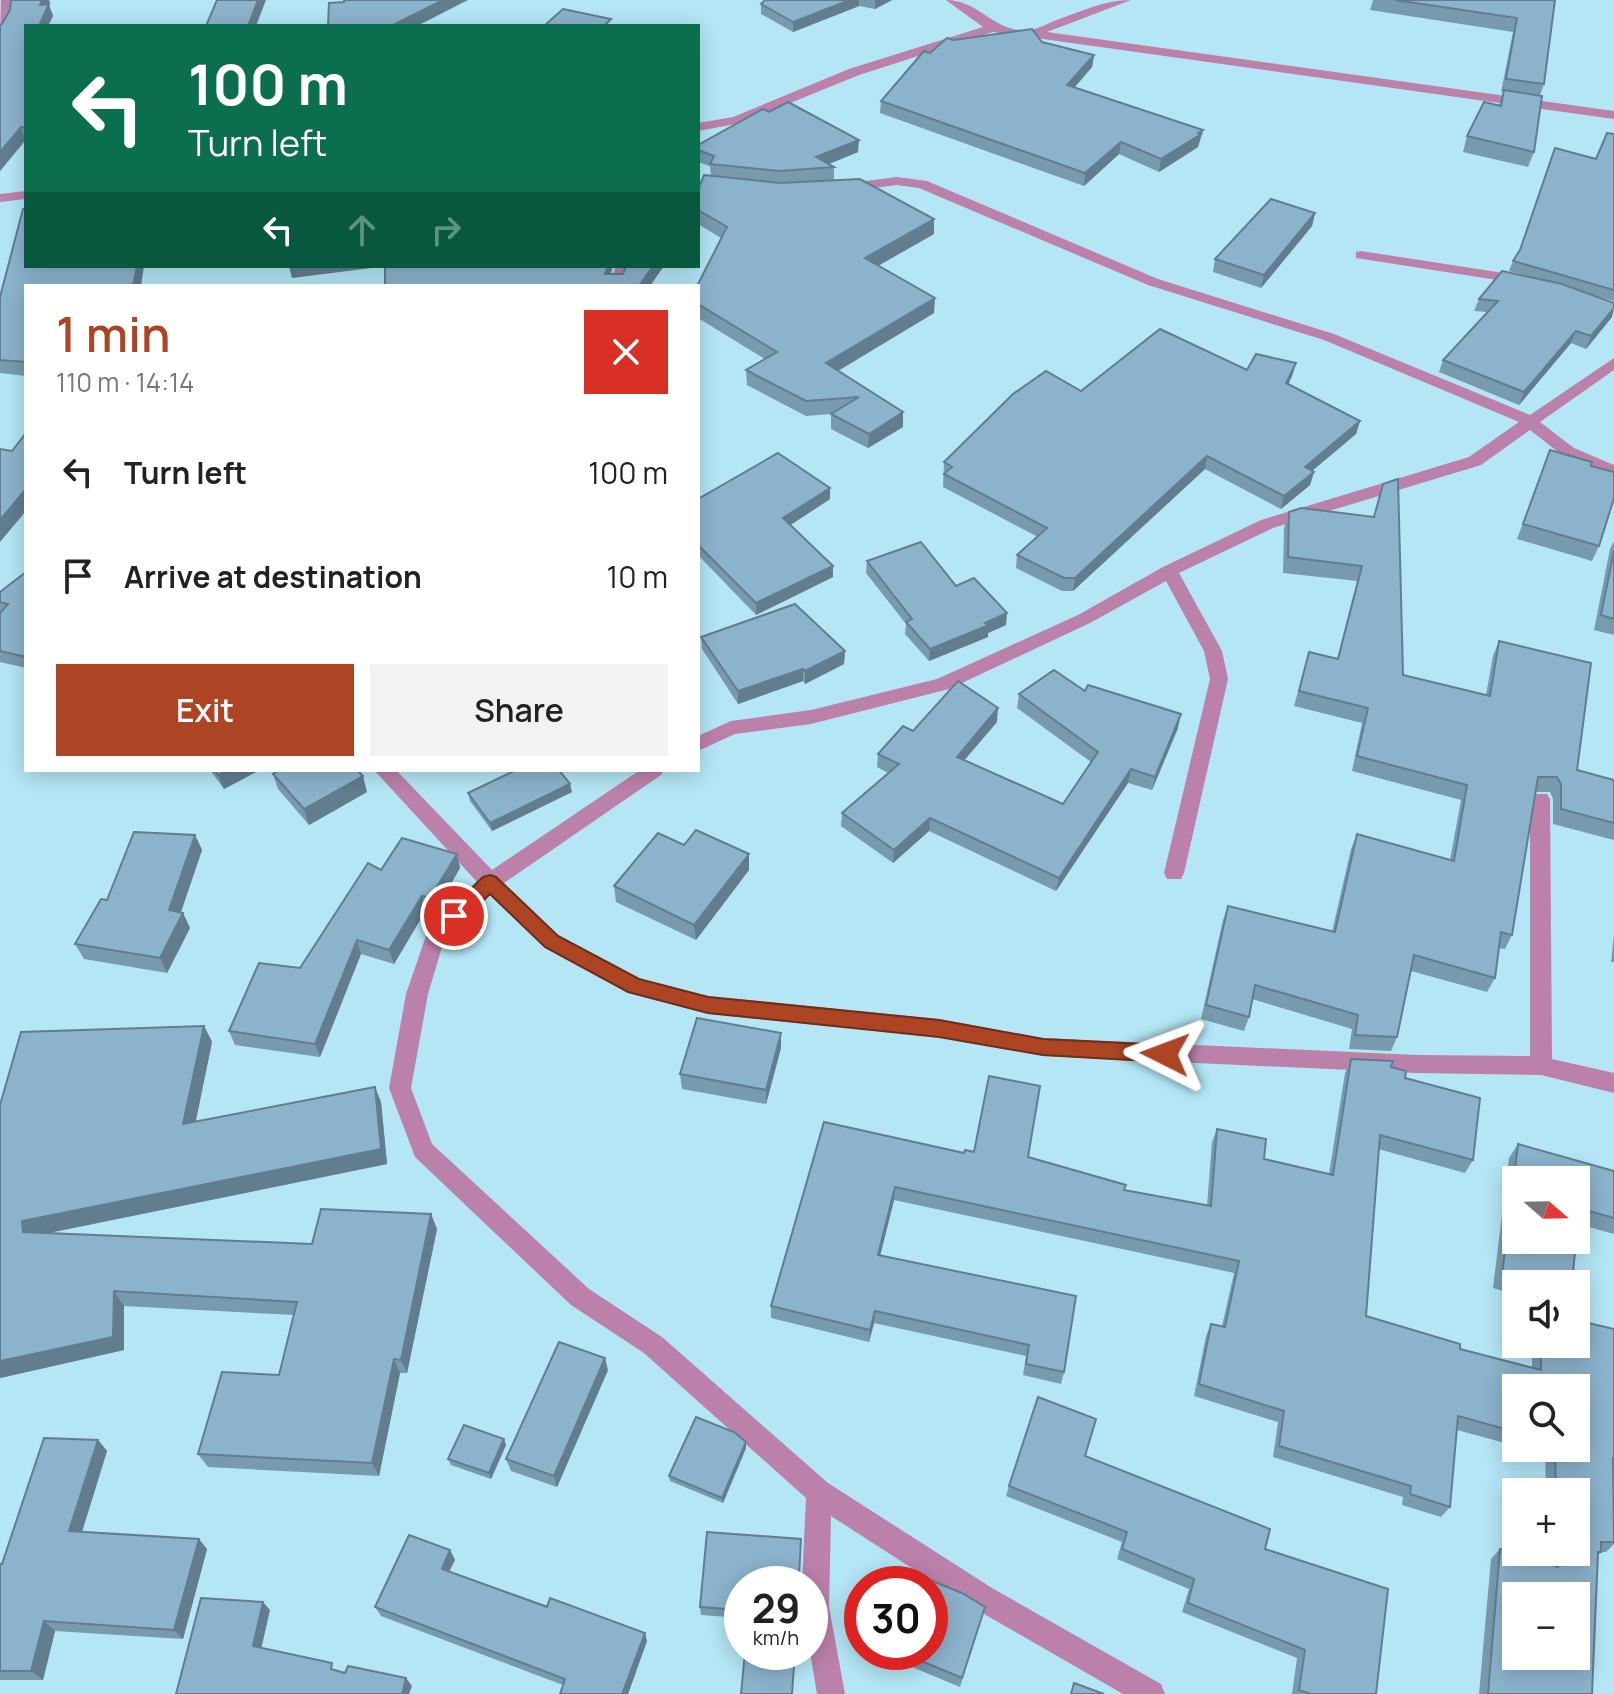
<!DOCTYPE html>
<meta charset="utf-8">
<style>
body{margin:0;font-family:Manrope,sans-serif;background:#f2f2f2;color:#222;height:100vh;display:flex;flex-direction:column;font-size:30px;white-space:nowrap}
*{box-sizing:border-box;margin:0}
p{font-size:26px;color:#767676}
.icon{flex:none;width:44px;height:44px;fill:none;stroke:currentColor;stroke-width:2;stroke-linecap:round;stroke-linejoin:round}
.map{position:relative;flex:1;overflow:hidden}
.side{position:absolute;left:24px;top:284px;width:676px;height:488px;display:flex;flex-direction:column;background:#fff;border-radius:0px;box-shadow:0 4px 20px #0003}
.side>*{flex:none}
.hud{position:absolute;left:24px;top:24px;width:676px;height:244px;border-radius:0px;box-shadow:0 4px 20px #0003;background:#0b6e4f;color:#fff;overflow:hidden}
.needle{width:52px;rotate:110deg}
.tools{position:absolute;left:1502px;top:1166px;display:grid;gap:16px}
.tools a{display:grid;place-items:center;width:88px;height:88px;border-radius:0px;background:#fff;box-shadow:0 4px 20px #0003;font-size:40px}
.speed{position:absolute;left:724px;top:1566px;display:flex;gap:16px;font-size:40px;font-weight:700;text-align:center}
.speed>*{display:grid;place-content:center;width:104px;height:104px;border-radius:50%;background:#fff;box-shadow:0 4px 20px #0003;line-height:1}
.speed small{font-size:20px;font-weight:400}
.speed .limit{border:12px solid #d22;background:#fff;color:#111}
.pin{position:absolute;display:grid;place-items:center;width:68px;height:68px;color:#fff;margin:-34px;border:4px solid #fff;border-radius:50%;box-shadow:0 2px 8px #0007}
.me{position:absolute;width:88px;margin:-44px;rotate:273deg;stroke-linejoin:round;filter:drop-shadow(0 0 6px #0008)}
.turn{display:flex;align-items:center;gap:28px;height:168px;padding:0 32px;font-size:36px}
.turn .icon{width:104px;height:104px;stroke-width:2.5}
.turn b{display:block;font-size:56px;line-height:68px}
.lanes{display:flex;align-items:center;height:76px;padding:0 32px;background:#0003;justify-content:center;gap:40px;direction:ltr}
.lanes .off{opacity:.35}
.round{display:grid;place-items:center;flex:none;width:84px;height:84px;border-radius:0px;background:#f2f2f2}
.overview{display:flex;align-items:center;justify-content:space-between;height:136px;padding:0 32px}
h1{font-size:48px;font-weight:600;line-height:60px;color:#ad4525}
.primary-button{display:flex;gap:16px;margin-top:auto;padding:16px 32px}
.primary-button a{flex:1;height:92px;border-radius:0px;background:#ad4525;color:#fff;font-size:32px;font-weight:600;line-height:92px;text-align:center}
.primary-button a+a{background:#f2f2f2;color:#222}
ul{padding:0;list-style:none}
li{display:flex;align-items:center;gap:24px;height:104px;padding:0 32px}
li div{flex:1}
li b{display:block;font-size:30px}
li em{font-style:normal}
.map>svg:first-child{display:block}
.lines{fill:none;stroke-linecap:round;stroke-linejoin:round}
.street{fill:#bb81ab;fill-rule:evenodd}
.wall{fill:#789aaf}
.shaded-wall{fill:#627d8f}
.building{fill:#8cb3cc;stroke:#627d8f;stroke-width:2;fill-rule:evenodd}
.route{fill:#ad4525;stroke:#702d18;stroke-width:2}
</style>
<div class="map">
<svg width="1614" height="1694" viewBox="0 0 1614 1694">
<rect width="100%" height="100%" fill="#b4e6f5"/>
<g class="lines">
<!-- street -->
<g class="street">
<path d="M1 0H13L12 21 4 35 0 36Z"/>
<path d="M946 0C981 0 993 34 1031 30 1037 29 1047 24 1054 21 1079 12 1104 0 1131 0L1047 32 1614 111V119L993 32 859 75 741 123 698 131V123L733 117 849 69 983 27Z"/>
<path d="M897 177 927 181 1158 279 1334 334 1530 415 1614 358V370L1540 422 1574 448 1614 465V476L1562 455 1530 430 1481 465 1273 528 1179 573 1222 651 1228 679 1184 873 1181 879H1167L1164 873 1210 679 1204 651 1166 581 1090 623 949 689 811 724 735 734 698 751V736L731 721 811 710 937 679 1078 615 1163 567 1261 520 1469 457 1519 422 1324 340 1148 285 919 188 897 185 842 192 835 188 842 184Z"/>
<path d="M26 191V199L0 202V194Z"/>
<path d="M1361 251 1523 276 1530 280 1523 284 1356 258V252Z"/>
<path d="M616 266H630L623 286H609Z"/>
<path d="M374 770H396L492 870 640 770H664L661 775 504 883 559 936 640 979 708 996 939 1019 1043 1038 1416 1055 1530 1056V799L1533 794H1547L1550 799 1552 1059 1614 1073V1093L1541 1075 1416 1073 1043 1056 939 1037 708 1014 627 992 545 948 490 895 445 937 428 994 411 1088 432 1144 589 1289 662 1337 828 1483 992 1588 1161 1684 1165 1694H1123L972 1607 831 1516 829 1607 845 1694H817L810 1652V1584H802L806 1498 644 1353 571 1305 415 1157 389 1088 406 994 429 927 477 882Z"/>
</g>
</g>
<!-- wall -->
<g class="wall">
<path d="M765 0H892L875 9 859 6 793 32 761 14V4Z"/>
<path d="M1373 0H1555L1544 84 1540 95 1534 152 1528 167 1463 152 1467 136 1499 105 1503 92H1501L1513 32 1370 10Z"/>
<path d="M50 3 49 5 53 16 26 26V140L0 171V25Z"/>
<path d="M954 40 1042 42 1094 55 1092 67 1075 87 1203 130 1198 147 1159 172 1119 154 1084 186 880 113 881 101 930 53Z"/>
<path d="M1614 134V301L1589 294 1612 317 1586 349 1571 343 1519 405 1439 372 1443 360 1487 312 1474 311 1479 299 1530 277 1509 271 1513 261 1596 159Z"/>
<path d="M698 145 858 152 829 164 834 167V180L934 219V234L878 266 934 313 838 371 903 427 868 448 831 429V414L806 416 747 385 746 370 765 359 698 318V286L721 238 698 224V190L711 176 710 166 698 162Z"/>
<path d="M1315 213 1312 226 1261 288 1213 272 1215 259Z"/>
<path d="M26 286V376L0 373V297Z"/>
<path d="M1296 363 1292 376 1288 384 1360 421 1356 434 1312 471 1314 472 1310 485 1281 509 1205 469 1073 591H1062L1016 568 1017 555 1038 537 943 487 944 462 1081 391Z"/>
<path d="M1550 450 1591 466 1599 546 1592 561 1517 539Z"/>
<path d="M1383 484 1403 675 1486 695 1493 656 1499 641 1577 770 1614 780V840L1553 824V799L1550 792H1535L1512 935 1505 949 1499 948 1495 978 1487 992 1411 971 1397 1037 1391 1051 1349 1049 1352 1029 1252 999 1249 1017 1244 1031 1201 1019 1223 920 1228 906 1332 932 1351 849 1357 834 1450 860 1461 800 1352 771 1362 723 1294 706 1309 652 1337 659 1357 581 1283 573 1284 528 1289 512 1374 517Z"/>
<path d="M698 499H830L790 525 833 566V577L756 615 698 555Z"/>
<path d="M1614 541V635L1594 630 1610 549Z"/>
<path d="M867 561 956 586 1006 625 988 633V637L929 661 905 634 906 624 866 573Z"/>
<path d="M26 572V668L0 662V592Z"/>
<path d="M701 637 845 651 844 664 805 684 803 681 738 704 702 649Z"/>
<path d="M1085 691 1178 728 1152 790 1128 783 1056 891 929 831 893 863 841 826 842 813 888 773 877 767 878 754 913 731 997 722 964 760 1063 804 1091 762 1017 708 1019 694Z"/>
<path d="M210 770H260L224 789Z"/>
<path d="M273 774 367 792 309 825 278 789Z"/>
<path d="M572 792 492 831 470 801 468 793Z"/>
<path d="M195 835 202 850 181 912 183 913 190 928 167 973 84 959 75 944 107 900Z"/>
<path d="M684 845 749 870 696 940 616 902 614 886Z"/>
<path d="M457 854 460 868 434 913 426 910 394 964 361 954 320 1057 235 1045 229 1031 300 968 381 870Z"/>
<path d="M1614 934V962H1611Z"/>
<path d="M204 1026 212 1042 195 1122 381 1102 387 1164 49 1233 312 1244 431 1214 437 1229 407 1373H400L379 1476 208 1467 198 1454 279 1375 294 1315 124 1306V1350L0 1378V1105Z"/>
<path d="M781 1033V1048L766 1104 682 1089 680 1074Z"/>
<path d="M1351 1059 1391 1067 1405 1078 1473 1160 1465 1173 1378 1149 1366 1316 1460 1349 1532 1368V1344H1576L1614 1329V1544L1606 1552H1601L1598 1555 1592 1694H1479L1491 1559 1500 1549 1548 1564V1552H1576V1492H1546L1545 1454 1523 1448H1576L1516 1388V1446L1457 1430 1450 1507 1441 1517 1402 1505 1403 1497 1273 1457 1278 1422 1194 1396 1206 1336 1211 1324 1222 1326 1234 1273 894 1200 880 1256 1076 1296 1064 1372 1061 1384 1023 1375 1026 1356 874 1323 869 1342 771 1318V1306L824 1122 964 1153 974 1152 1028 1157 1124 1190 1207 1206 1212 1142 1217 1129 1264 1159 1329 1174 1345 1073Z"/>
<path d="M1518 1144 1614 1171V1234L1578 1224 1572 1284H1516V1295L1493 1288 1509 1158Z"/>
<path d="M608 1370 557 1487 511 1471 506 1459Z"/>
<path d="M504 1439 506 1445 491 1479 451 1465 448 1459Z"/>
<path d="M98 1440 107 1451 82 1532 207 1549 183 1639 55 1631 43 1680H0V1564H2Z"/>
<path d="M746 1448 723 1503 670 1481 669 1476Z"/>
<path d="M1085 1456 1265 1549 1376 1694H1292L1297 1658 1182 1612 1189 1589 1117 1559 1122 1542 1006 1496 1009 1486Z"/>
<path d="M450 1550 455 1560 449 1571 647 1641 628 1694H560L563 1685 381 1616 375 1607Z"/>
<path d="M742 1584V1618L701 1615 700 1607Z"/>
<path d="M985 1607 960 1687 878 1653 930 1652Z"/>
</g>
<!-- shaded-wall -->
<g class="shaded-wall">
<path d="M42 0H49L50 3 49 5 53 16 48 26H39L40 5Z"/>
<path d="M258 0H266L256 26H248Z"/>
<path d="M443 0H468L417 26H391Z"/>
<path d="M850 0H859V6L793 32V22Z"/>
<path d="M875 0H892L875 9Z"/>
<path d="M1094 55 1092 67 1066 97 1067 85Z"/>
<path d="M21 127 25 140 0 171V152Z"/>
<path d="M1203 130 1198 147 1159 172 1161 159Z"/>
<path d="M859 140 858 152 819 168 816 157Z"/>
<path d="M1121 142 1119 154 1084 186 1085 173Z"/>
<path d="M1315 213 1312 226 1261 288 1264 275Z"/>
<path d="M934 219V234L865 273V258Z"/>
<path d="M137 266H144L141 286H133Z"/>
<path d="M289 266H387L292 278Z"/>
<path d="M608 266H613L607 286 605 274Z"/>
<path d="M653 266H664L650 286H639Z"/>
<path d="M935 298 934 313 826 378V363Z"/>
<path d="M1614 308 1612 317 1586 349 1591 336Z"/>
<path d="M1576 331 1571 343 1519 405 1524 392Z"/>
<path d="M1296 363 1292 376 1283 396 1286 383Z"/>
<path d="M903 412V427L868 448 869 434Z"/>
<path d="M1360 421 1356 434 1301 480 1305 467Z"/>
<path d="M1207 456 1205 469 1073 591 1075 578Z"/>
<path d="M1314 472 1310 485 1281 509 1284 496Z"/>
<path d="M830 488V499L783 530V518Z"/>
<path d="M26 489V511L0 542V520Z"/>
<path d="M833 566V577L756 615V603Z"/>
<path d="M1007 613 1006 625 988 633V637L929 661 930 649Z"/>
<path d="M845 651 844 664 805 684V671Z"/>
<path d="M803 669V681L738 704V691Z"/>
<path d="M998 708 997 722 956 770 957 757Z"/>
<path d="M1181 714 1178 728 1152 790 1155 777Z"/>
<path d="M1131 769 1128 783 1056 891 1059 878Z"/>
<path d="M227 770H260L224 789 218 775Z"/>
<path d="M363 776 367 792 309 825 304 809Z"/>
<path d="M570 784 572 792 492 831 490 823Z"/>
<path d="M930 818 929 831 893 863 894 850Z"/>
<path d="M195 835 202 850 176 926 169 910Z"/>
<path d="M457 854 460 868 434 913 430 898Z"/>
<path d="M749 854V870L696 940 694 925Z"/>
<path d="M422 896 426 910 394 964 389 950Z"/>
<path d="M183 913 190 928 167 973 160 958Z"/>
<path d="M357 940 361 954 320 1057 315 1044Z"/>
<path d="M204 1026 212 1042 192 1140 183 1124Z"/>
<path d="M781 1033V1048L766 1104V1090Z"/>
<path d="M375 1087 381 1102 387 1164 33 1236 23 1232 22 1221Z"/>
<path d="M895 1187 894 1200 877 1268 878 1255Z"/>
<path d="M431 1214 437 1229 407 1373 401 1360Z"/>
<path d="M114 1291 124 1306V1350L0 1378V1361Z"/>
<path d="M875 1311 874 1323 869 1342 870 1330Z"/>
<path d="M605 1358 608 1370 557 1487 554 1476Z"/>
<path d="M394 1359 400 1373 379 1476 372 1463Z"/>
<path d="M504 1439 506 1445 491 1479 489 1473Z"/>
<path d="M98 1440 107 1451 79 1541 69 1531Z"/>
<path d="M746 1442V1448L723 1503 722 1498Z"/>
<path d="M199 1539 207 1549 183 1639 174 1630Z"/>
<path d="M450 1550 455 1560 446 1578 442 1569Z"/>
<path d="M263 1602 270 1610 260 1654 253 1646Z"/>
<path d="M44 1621 55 1631 43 1680 31 1671Z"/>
<path d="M645 1633 647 1641 628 1694H622Z"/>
<path d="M406 1678 412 1686 409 1694H402Z"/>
</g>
<!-- building -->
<g class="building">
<path d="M11 0H42L40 5 49 4 39 26H26V128L21 127 0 152V25L2 24 10 10Z"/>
<path d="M217 0H258L248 26H206Z"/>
<path d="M344 0H443L391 26H328L329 3 344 2Z"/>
<path d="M765 0H850L793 22 761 4Z"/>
<path d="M1395 0H1555L1544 84 1506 79 1517 18Z"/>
<path d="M563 9 611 19 604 26H544Z"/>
<path d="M1032 29 1042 42 1094 55 1067 85 1203 130 1198 133 1201 134 1161 159 1121 142 1085 173 881 101 924 51 930 53 947 38 954 40Z"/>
<path d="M1504 90 1542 96 1534 152 1467 136 1484 102 1501 106Z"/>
<path d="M788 102 859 140 816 157 834 167 780 171 710 164 714 156 698 150V145L763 109 769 112Z"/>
<path d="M1607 133 1614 134V290L1513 261 1520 250 1555 148 1596 159Z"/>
<path d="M704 175 780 183 860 179 934 219 865 258 935 298 826 363 903 412 869 434 831 414 859 397 806 401 746 370 777 352 698 304V286H697L727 227 698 210V190Z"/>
<path d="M1271 199 1315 213 1264 275 1215 259Z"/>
<path d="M23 209H26V266H137L133 286H26V362L0 360V297Z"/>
<path d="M385 266H608L605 274H623L626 266H653L639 286H385Z"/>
<path d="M1502 271 1562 284 1614 303V308L1591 336 1576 331 1524 392 1443 360 1498 301 1479 299Z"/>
<path d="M1160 329 1247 370 1256 354 1296 363 1286 383 1360 421 1305 467 1314 472 1284 496 1207 456 1075 578H1064L1017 555 1047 528 944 474 952 467 944 462 1013 394 1046 371 1081 391Z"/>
<path d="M26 433V489L0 520V449L12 451Z"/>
<path d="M1550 450 1592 462 1591 466 1614 472V498L1599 546 1523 524Z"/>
<path d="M778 453 830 488 783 518 833 566 756 603 698 545V499Z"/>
<path d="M1398 479 1403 675 1490 696 1499 641 1591 663 1577 770 1614 780V823L1561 809V784L1557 777H1538L1512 935 1501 932 1495 978 1414 955 1397 1037 1355 1035 1358 1015 1255 985 1249 1017 1206 1005 1228 906 1335 932 1357 834 1454 861 1467 785 1357 756 1368 708 1299 691 1309 652 1338 659 1362 566 1288 557 1289 512 1301 508 1374 517 1383 484Z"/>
<path d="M921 542 956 586 974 578 1007 613 985 623 989 625 930 649 906 622 912 619 867 561Z"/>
<path d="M1614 551V619L1601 615Z"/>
<path d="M26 572V657L0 651V613L8 604 0 602V592Z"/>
<path d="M795 604 845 651 805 671 803 669 738 691 701 637Z"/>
<path d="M1054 670 1085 691 1088 685 1181 714 1155 777 1131 769 1059 878 930 818 894 850 842 813 899 764 878 754 903 726 913 731 958 681 998 708 957 757 1063 804 1098 752 1019 694Z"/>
<path d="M215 770H227L218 775Z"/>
<path d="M279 770H357L363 776 304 809 273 774Z"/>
<path d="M516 770H559L570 784 490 823 468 793Z"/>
<path d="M696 830 749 854 694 925 614 886 658 833 684 845Z"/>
<path d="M134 832 195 835 169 910 183 913 160 958 75 944 101 899 107 900Z"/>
<path d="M402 838 457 854 430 898 422 896 389 950 357 940 315 1044 229 1031 259 963 300 968 368 863 381 870Z"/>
<path d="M697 1018 781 1033 766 1090 680 1074Z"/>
<path d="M204 1026 183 1124 375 1087 381 1149 22 1221 23 1232 312 1244 321 1209 431 1214 401 1360 394 1359 372 1463 198 1454 222 1372 279 1375 297 1302 114 1291 113 1337 0 1361V1105L21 1032Z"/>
<path d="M1351 1059 1393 1061 1391 1067 1406 1071 1405 1078 1480 1098 1473 1160 1380 1135 1366 1316 1460 1344V1349L1541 1370V1344H1576V1320L1614 1329V1460L1613 1459 1614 1542H1601V1552H1598L1592 1694H1488L1500 1549 1558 1567V1552H1576V1492H1556L1555 1448H1576V1388H1516V1432L1458 1416 1450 1507 1410 1494 1411 1486 1279 1446 1284 1411 1199 1384 1211 1324 1225 1327 1239 1261 895 1187 878 1255 1076 1296 1064 1372 1026 1364 1029 1345 875 1311 870 1330 771 1306 824 1122 964 1153 965 1150 974 1152 989 1076 1040 1086 1028 1157 1126 1185 1124 1190 1211 1206 1217 1129 1266 1139 1264 1159 1333 1175ZM1516 1596H1576V1656H1516Z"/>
<path d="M1518 1144 1614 1171V1218L1579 1208 1572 1284H1532L1502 1275ZM1516 1180H1576V1240H1516Z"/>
<path d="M559 1342 605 1358 554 1476 506 1459Z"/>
<path d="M1038 1397 1096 1419 1085 1456 1270 1529 1265 1549 1388 1589 1376 1694H1311L1299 1690 1305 1650 1188 1603 1194 1579 1122 1549 1127 1532 1009 1486Z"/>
<path d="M696 1417 734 1432 746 1442 722 1498 669 1476Z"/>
<path d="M464 1425 504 1439 489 1473 448 1459Z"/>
<path d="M44 1438 98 1440 69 1531 199 1539 174 1630 44 1621 31 1671H0V1564H2Z"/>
<path d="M707 1532 801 1539 799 1576 803 1579V1584H742V1610L700 1607Z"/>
<path d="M409 1535 450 1550 442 1569 547 1607 550 1598 645 1633 622 1694H560L565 1679 375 1607Z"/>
<path d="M905 1570 962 1593 985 1607 962 1678 900 1652H930V1584H900Z"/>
<path d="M201 1598 263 1602 253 1646 332 1663 331 1669 345 1673 348 1666 406 1678 402 1694H176Z"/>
<path d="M745 1652H795L792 1694H741Z"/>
<path d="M1074 1683 1104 1694H1071Z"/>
</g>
<!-- route -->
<path class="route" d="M490 875 496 877 558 936 639 979 708 997 939 1020 1043 1039 1165 1045 1172 1048 1175 1054 1172 1060 1165 1062 1043 1055 939 1037 708 1013 628 992 545 947 490 894 461 922H448L445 916 448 911 483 877Z"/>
</svg>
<div class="tools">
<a><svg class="needle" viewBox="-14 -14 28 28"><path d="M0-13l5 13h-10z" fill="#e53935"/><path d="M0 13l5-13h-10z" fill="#767676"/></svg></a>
<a><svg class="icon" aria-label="sound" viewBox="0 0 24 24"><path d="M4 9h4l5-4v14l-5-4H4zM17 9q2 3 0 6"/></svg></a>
<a><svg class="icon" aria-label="search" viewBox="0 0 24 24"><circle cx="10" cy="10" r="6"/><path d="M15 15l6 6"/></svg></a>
<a>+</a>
<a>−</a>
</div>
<div class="speed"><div>29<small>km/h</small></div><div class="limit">30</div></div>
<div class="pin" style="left:454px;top:916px;background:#d93025"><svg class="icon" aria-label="arrive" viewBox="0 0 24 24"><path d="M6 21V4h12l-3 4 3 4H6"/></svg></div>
<svg class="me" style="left:1165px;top:1054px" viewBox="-20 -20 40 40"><path d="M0-17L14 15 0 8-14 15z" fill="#ad4525" stroke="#fff" stroke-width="4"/></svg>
<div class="hud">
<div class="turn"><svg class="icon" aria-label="left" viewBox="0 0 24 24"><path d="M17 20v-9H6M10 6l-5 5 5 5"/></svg><div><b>100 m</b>Turn left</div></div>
<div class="lanes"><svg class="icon" aria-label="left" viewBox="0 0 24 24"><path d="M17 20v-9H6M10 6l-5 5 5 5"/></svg><svg class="icon off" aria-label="ahead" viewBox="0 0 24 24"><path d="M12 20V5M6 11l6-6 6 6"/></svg><svg class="icon off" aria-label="right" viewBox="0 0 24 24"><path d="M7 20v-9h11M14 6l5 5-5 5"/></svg></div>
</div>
<section class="side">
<div class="overview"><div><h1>1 min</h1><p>110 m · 14:14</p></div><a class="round" style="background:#d93025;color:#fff"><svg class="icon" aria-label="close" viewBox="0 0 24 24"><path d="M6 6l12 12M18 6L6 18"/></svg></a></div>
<ul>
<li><svg class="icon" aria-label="left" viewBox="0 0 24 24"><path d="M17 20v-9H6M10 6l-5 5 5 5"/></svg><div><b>Turn left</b></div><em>100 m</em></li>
<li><svg class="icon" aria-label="arrive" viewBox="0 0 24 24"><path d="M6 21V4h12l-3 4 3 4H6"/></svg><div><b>Arrive at destination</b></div><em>10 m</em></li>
</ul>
<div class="primary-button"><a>Exit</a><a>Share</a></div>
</section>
</div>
